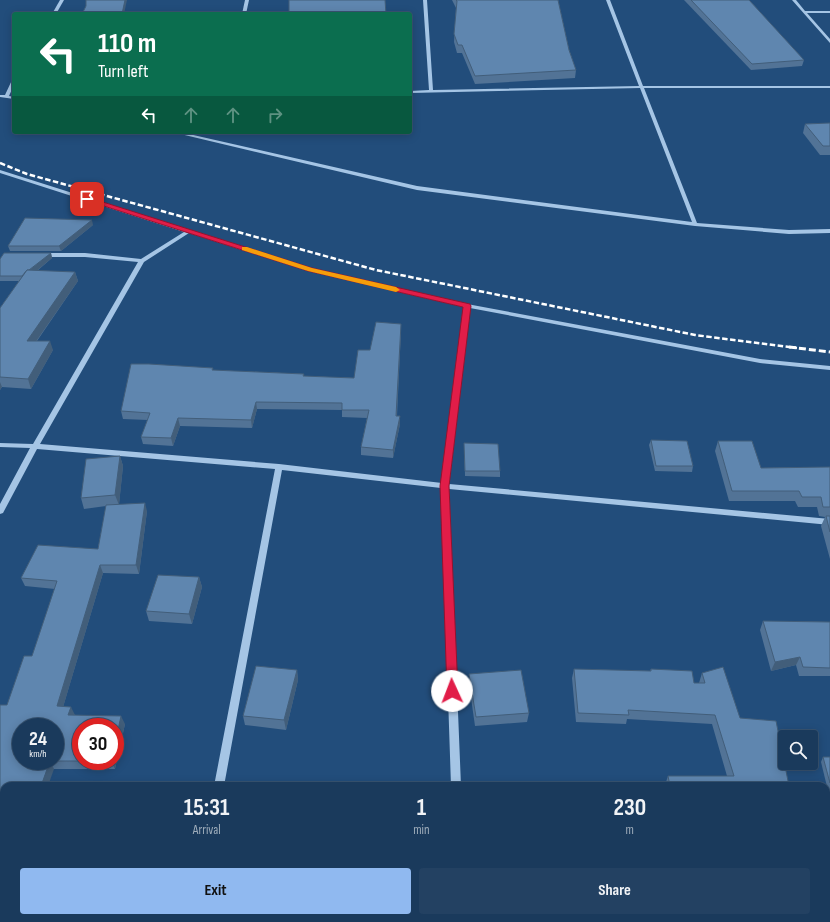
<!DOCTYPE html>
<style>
body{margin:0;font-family:"Sofia Sans Condensed",sans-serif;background:#234162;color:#f1f3f6;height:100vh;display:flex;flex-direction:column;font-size:15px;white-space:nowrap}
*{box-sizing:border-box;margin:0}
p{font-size:13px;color:#9fadbb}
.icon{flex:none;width:22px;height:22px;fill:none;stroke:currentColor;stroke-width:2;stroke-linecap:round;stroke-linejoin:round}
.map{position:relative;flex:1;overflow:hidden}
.panel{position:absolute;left:0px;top:782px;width:830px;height:140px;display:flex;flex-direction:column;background:#1a3a5c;border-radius:12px 12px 0 0;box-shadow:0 2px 10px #0003,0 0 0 1px #385472}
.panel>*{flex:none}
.guide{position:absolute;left:12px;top:12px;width:400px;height:122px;border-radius:4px;box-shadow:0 2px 10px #0003,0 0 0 1px #385472;background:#0b6e4f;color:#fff;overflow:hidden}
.fabs{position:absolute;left:778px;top:730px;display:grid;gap:8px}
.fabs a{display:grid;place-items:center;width:40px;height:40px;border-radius:4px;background:#1a3a5c;box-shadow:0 2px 10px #0003,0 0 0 1px #385472;font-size:20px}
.speed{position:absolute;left:12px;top:718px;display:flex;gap:8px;font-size:20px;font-weight:700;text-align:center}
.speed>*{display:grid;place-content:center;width:52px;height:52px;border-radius:50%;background:#1a3a5c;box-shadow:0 2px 10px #0003,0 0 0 1px #385472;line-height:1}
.speed small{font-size:10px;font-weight:400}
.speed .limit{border:6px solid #d22;background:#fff;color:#111}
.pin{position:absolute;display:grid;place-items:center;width:34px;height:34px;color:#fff;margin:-17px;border-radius:8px;box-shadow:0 2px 6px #0006}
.me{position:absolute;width:44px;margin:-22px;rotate:358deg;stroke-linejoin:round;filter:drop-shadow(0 0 3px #0008)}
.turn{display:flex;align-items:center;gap:14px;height:84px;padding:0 20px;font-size:18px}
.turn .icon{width:52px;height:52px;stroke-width:2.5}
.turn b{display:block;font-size:28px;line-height:34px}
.lanes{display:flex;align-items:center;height:38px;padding:0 20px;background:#0003;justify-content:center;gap:20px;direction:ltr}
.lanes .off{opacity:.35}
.eta{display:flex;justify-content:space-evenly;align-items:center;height:68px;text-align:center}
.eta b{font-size:24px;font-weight:700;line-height:28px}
.primary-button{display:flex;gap:8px;margin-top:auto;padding:8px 20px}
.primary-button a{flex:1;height:46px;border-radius:4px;background:#90b9f0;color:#111;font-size:16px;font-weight:700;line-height:46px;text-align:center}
.primary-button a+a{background:#234162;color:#f1f3f6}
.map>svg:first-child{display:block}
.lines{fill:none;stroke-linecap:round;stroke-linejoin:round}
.minor{fill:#a5c5e5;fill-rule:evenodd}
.rail-far1{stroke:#fff;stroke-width:2.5;stroke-dasharray:5.5 2.5;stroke-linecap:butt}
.rail{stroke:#fff;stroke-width:3;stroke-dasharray:7 3;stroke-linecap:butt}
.wall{fill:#527396}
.shaded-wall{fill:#425e7a}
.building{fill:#5f86af;stroke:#425e7a}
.route{fill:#e11d48;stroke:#92132f}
.slow{fill:#f59e0b}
</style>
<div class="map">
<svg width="830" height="922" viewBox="0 0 830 922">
<rect width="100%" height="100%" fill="#224d7b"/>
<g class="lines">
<!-- minor -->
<g class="minor">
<path d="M60 0H64L56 14H52Z"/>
<path d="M245 0H249L246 14H242Z"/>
<path d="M423 0H427L433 90 639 86 606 0H610L643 86H830V88H644L697 223 789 230 830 229V233L789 234 695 226 417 190 172 132H180L417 186 692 222 640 88 410 93V91L429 90Z"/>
<path d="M792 0H796L805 11H830V13H807L830 39V43Z"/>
<path d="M12 80H14V85L9 96 14 97V99L0 97V95H5Z"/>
<path d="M0 170 312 269 467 304 760 359 830 366V370L760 363 470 308 449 484 830 519V525L449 489 461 786H451L441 488 282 470 224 786H214L275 469 37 449 3 513 0 514V504L30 448 0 447V443L33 444 138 262 85 257H42L39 255 42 253H85L141 259 184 232 0 173ZM189 233 308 271 464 307 442 483 279 464 40 444 144 262Z"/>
<rect x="0" y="897" width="4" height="10"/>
<path d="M70 918H97L99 922H72Z"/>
<path d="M190 918H200L199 922H189Z"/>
<rect x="456" y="918" width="10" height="4"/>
</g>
<!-- rail-far1 -->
<path class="rail-far1" d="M0 163 27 174 376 270 695 335 797 348"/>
<!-- rail -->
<path class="rail" d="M789 347 830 352"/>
</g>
<!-- wall -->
<g class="wall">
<path d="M452 0H558L569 50 576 70 575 78 475 84 462 53H457L454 42 456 8Z"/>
<path d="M684 0H749L804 60 802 66 751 70Z"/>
<path d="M830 123V155H820L803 133 805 124Z"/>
<path d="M93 225 61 251H10L8 246Z"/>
<path d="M51 253 52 258 37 271 75 272 78 281 37 341 53 350 31 389 2 387 0 390V308L19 281H0V259Z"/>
<path d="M401 331 397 416H400V424L393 458 361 455V447L367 418 342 417V410L257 409 252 428 180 426 173 446 143 444 141 437 148 420 123 419 121 411 213 368V370L304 374V376L354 378 370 350Z"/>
<path d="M651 440 693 466 692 472 655 471 649 445Z"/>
<path d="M718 441 761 468 830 467V559L821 526 825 517 819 516 817 507H798L795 501H729L715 451Z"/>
<path d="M464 443 500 471V477L465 476Z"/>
<path d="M120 456 123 466 119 504 147 511 139 574 103 573 63 707 75 715 125 724 115 769H54L4 786V844H0V705H7L32 656 55 589 25 586 21 578 98 549 106 506 84 509 81 498Z"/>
<path d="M199 577 202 587 192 624 149 621 146 611Z"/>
<path d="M763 621 830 622V676H799L796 665 771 671 760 630Z"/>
<path d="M574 669 650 671 651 669 694 683H699L702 673 740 718 789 786H586L587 784 665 786V785L668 776H727L712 724 627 719 626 724 576 722 572 678Z"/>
<path d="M297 670 298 680 286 730 245 725 243 716Z"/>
<path d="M469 674 529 713 527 722 475 726 469 684Z"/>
<path d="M823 757H830V799L821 762Z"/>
<path d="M662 918H717L715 922H662Z"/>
<path d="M786 918H826L830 922H787Z"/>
</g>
<!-- shaded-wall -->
<g class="shaded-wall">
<path d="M125 0H127L124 14H122Z"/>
<path d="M92 220 93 225 61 251 59 246Z"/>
<path d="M51 253 52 258 23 282 22 276Z"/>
<path d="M75 272 78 281 30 350 27 341Z"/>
<path d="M401 324V331L396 423V416Z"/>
<path d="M50 341 53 350 31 389 28 379Z"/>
<path d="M0 382 2 387 0 390Z"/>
<path d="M256 402 257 409 252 428 251 420Z"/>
<path d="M400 416V424L393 458V450Z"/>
<path d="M178 418 180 426 173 446 171 438Z"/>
<path d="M120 456 123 466 119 505 115 495Z"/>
<path d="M145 503 147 511 139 574 136 565Z"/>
<path d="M100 565 103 573 61 714 57 706Z"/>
<path d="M199 577 202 587 192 624 189 614Z"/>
<path d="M800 657 796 665 771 671 775 662Z"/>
<path d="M297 670 298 680 286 730 284 720Z"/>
<path d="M71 707 75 715 72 723 68 715Z"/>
<path d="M121 716 125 724 115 769 111 761H115V744Z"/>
<path d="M50 761 54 769 48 786H41Z"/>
</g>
<!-- building -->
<g class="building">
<path d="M86 0H125L122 14H82L86 6Z"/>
<path d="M289 0H385L386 14H289Z"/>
<path d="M456 0H558L569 50 576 70 475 76 462 45H458L454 34 457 1Z"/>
<path d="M691 0H749L804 60 752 64Z"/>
<path d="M830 123V146H823L805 124Z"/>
<path d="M25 218 92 220 59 246H8Z"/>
<path d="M4 253H51L29 270H27L22 276H0V259Z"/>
<path d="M27 270 75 272 27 341H50L28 379 0 377V308Z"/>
<path d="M376 322 401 324 396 416H400L393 450 361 447 369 410H342V403L256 402 251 420 178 418 171 438 141 437 150 413 121 411 131 364H149L213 368 212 370 304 374 303 376 354 378 358 350H370Z"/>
<path d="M651 440 687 441 693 466H656Z"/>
<path d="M718 441H752L761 468 830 467V507H823L821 497H802L799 491H732Z"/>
<path d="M464 443 498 444 500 471H465Z"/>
<path d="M120 456 115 495 81 498 86 459Z"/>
<path d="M145 503 136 565H100L57 706 71 707 68 715 121 716 115 744V727H81V761H55V727H21V761H50L41 786H4V837H0V705H7L24 656H32L57 581 21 578 38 545 98 549 106 505Z"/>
<path d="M826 516H830V532Z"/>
<path d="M158 575 199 577 189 614 146 611Z"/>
<path d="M763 621 830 622V668L803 667 800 657 775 662Z"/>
<path d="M256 666 297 670 284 720 243 716Z"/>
<path d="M723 667 740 718 776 721 789 786H587V784L670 786 668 776H734L715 715 628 710 629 715 578 713 574 669 651 671V669L692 671 694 683H705L702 673Z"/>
<path d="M521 670 529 713 476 717 469 674Z"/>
<path d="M823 757H830V783Z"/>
<path d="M826 858H830V922H794L793 918H826Z"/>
</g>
<!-- route -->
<path class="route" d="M87 197 312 268 470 304 471 306 449 486 458 691 456 695 452 696 448 695 447 691 440 486 463 307 308 271 85 200V198Z"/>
<!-- slow -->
<path class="slow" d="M242 247H247L312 268 396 287 400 290 396 292 308 271 242 250Z"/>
</svg>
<div class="fabs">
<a><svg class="icon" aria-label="search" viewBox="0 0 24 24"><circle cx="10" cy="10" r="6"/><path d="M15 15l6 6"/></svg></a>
</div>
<div class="speed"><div>24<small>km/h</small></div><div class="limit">30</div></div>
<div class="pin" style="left:87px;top:199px;background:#d93025"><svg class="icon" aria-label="arrive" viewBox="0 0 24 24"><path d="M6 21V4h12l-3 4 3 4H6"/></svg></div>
<svg class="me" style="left:452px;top:691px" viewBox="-20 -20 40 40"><circle r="19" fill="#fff"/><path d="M0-13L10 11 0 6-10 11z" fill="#e11d48"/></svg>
<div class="guide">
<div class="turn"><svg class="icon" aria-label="left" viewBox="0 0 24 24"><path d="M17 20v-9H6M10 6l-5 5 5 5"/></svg><div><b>110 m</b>Turn left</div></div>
<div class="lanes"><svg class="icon" aria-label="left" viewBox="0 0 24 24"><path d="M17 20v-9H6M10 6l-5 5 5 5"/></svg><svg class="icon off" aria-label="ahead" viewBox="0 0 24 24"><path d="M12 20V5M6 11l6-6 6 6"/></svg><svg class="icon off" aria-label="ahead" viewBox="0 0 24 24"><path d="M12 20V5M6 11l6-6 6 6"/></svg><svg class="icon off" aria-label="right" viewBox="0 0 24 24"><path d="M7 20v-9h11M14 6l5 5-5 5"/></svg></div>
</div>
<section class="panel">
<div class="eta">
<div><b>15:31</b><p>Arrival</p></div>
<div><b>1</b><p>min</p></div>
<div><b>230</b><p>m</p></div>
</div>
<div class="primary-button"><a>Exit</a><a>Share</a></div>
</section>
</div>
